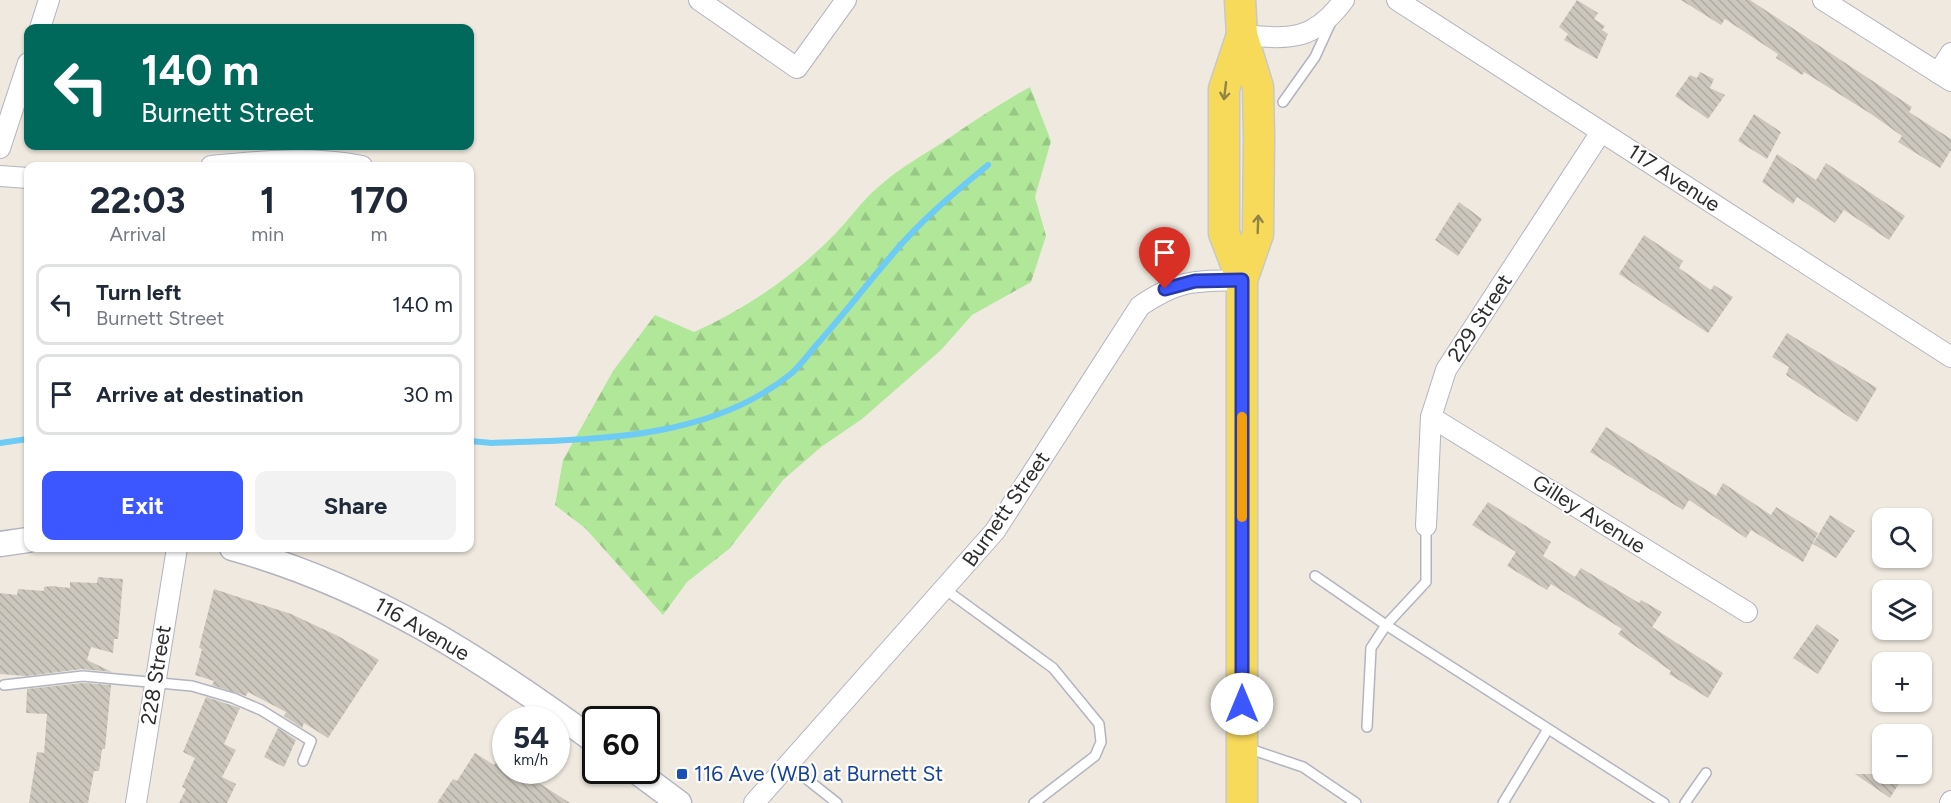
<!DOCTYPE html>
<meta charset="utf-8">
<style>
body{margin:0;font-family:Figtree,sans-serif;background:#f2f2f3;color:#1f2937;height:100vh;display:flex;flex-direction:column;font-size:22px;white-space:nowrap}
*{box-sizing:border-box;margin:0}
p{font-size:20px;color:#747a83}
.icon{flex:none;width:33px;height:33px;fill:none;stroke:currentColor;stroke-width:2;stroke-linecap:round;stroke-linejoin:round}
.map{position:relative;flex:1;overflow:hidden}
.drawer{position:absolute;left:24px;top:162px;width:450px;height:390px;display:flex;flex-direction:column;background:#fff;border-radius:12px;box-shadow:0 2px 4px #0004}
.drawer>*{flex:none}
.banner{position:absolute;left:24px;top:24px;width:450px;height:126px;border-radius:12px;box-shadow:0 2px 4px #0004;background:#00695c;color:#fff;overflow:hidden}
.controls{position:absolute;left:1872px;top:508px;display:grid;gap:12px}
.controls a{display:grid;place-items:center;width:60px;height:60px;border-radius:12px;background:#fff;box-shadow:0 2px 4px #0004;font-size:30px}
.speed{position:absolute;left:492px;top:706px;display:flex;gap:12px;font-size:30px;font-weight:700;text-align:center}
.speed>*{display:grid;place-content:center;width:78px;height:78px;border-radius:50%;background:#fff;box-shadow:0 2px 4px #0004;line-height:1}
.speed small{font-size:15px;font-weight:400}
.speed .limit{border:3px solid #111;border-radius:9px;background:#fff;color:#111}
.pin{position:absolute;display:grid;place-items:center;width:51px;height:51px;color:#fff;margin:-62px -26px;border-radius:50% 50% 50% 0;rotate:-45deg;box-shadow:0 0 6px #0007}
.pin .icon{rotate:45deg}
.me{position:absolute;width:66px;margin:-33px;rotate:0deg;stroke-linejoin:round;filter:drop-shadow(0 0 4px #0008)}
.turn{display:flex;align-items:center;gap:21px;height:126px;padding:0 18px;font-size:27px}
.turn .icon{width:78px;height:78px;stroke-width:2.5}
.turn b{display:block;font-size:42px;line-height:51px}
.eta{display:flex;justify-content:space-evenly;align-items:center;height:102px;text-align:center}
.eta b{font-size:36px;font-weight:700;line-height:42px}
.action{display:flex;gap:12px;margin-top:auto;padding:12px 18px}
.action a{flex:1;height:69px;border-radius:12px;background:#3c57ff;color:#fff;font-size:24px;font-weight:700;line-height:69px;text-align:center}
.action a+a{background:#f2f2f3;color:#1f2937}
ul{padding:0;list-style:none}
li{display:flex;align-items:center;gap:18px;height:81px;margin:0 12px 9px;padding:0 6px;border:3px solid #e0e1e3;border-radius:12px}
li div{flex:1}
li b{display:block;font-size:22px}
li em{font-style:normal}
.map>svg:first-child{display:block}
.forest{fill:url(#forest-firs)}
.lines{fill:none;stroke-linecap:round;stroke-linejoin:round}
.stream{stroke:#6ecbf5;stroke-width:6}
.building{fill:url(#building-back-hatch)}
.service-casing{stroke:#b3b4c1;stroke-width:12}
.minor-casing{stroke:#b3b4c1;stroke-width:22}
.tertiary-casing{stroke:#b3b4c1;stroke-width:27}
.primary-casing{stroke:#c8c8c8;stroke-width:33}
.service{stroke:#fff;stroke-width:9}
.minor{stroke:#fff;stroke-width:20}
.tertiary{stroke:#fff;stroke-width:24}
.primary{stroke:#f8da5b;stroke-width:30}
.oneway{stroke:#928444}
.route-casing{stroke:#2739a6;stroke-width:15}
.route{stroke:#3c57ff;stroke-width:10}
.slow{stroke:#f59e0b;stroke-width:10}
.transit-dot{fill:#1a4fb4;stroke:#fff;stroke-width:2}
.labels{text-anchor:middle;stroke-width:4.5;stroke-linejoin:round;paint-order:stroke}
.street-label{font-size:21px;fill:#2d2d2d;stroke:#fff}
.transit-label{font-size:21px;fill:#164399;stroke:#fff;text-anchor:start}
</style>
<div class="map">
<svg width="1951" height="803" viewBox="0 0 1951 803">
<defs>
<pattern id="forest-firs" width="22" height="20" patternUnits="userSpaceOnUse" patternTransform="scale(1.5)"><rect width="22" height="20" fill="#b0e799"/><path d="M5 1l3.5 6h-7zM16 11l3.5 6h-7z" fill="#98c684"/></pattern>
<pattern id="building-back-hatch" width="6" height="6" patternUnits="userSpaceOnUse" patternTransform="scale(1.5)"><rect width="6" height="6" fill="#cbc7bd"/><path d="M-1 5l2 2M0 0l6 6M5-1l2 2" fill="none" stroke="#afaba3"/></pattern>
</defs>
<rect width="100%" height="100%" fill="#efe9df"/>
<!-- forest -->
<path class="forest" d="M1030 87 1051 141 1035 197 1046 236 1031 282 972 315 941 350 862 419 821 447 783 480 729 549 687 582 663 615 585 528 555 505 563 460 613 371 655 315 694 332C747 308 794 276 835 234 849 220 860 203 875 190 895 171 918 158 942 143 971 123 999 104 1030 87Z"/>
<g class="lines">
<!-- stream -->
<g class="stream">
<path d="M470 441 492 443C594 439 709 441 792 373 802 364 810 352 819 342 844 314 867 284 892 255 920 221 954 193 988 165"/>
<path d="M0 443 28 439"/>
</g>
</g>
<!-- building -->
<g class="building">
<path d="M1577 0 1598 13 1594 19 1605 26 1602 30 1608 34 1597 59 1564 40 1568 34 1559 27Z"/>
<path d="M1681 0H1750L1912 107 1909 112 1951 139V150L1940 168 1898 142 1902 136 1871 114 1804 72 1802 75 1776 58 1778 54 1725 19 1721 25Z"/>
<path d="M1700 72 1714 79 1710 88 1725 95 1708 119 1675 96 1690 75 1697 78Z"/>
<path d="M1754 114 1781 132 1767 159 1738 141Z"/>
<path d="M1777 154 1816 180 1826 163 1905 216 1889 240 1844 210 1835 223 1797 197 1793 204 1762 182Z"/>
<path d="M1459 202 1482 219 1458 256 1435 240Z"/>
<path d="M1644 235 1683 261 1679 268 1711 290 1714 285 1733 297 1708 333 1619 274Z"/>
<path d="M1787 333 1877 388 1857 422 1786 375 1789 367 1772 357Z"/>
<path d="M1606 427 1716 496 1723 483 1771 515 1776 507 1818 533 1803 562 1751 530 1746 538 1689 500 1683 510 1590 452Z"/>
<path d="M1488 502 1551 542 1543 556 1575 577 1581 568 1639 603 1641 600 1662 612 1652 627 1723 673 1708 698 1669 674 1671 671 1618 634 1622 629 1551 584 1547 590 1507 566 1516 552 1472 525Z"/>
<path d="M1830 515 1855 531 1836 558 1813 544Z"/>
<path d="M98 577 123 579 118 639H114L113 653 91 647 87 660 112 672 82 669 27 676 0 674V593L17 595 18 589 44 591V587L51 586 70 588V582L97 583Z"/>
<path d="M214 589 291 614 338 636 379 660 328 738 304 723 302 728 284 716 286 712 248 692 246 696 212 685 214 681 195 675 202 649 199 648Z"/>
<path d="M1817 624 1839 640 1818 674 1793 658Z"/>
<path d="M83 683 111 685 105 749H102L99 771H94L88 803H29L37 752 44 753 47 714 26 713 27 689Z"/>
<path d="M206 697 240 708 224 744 236 750 222 777 236 784 227 803H179L186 789 182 787 195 758 183 752Z"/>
<path d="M278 728 296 740 284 767 264 757Z"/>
<path d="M475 753 494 765 496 762 506 771H515L527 778 528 776 570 803H437L453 779 457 781Z"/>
<path d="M1855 774H1905L1890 798Z"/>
</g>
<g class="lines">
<!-- service casing -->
<g class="service-casing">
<g id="service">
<path d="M1283 102 1315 57 1331 22"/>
<path d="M1426 526V582L1386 625 1664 803"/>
<path d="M1315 576 1386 625 1371 648 1367 727"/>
<path d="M946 590 1053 668 1099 724 1101 742 1095 756 1034 803"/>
<path d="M4 685 83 676 192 686 233 698 261 710 311 741 303 761"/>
<path d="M1247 748 1303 767 1356 803"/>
<path d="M789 765 837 803"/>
<path d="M1503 803 1548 729"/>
<path d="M1685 803 1706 773"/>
</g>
</g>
<!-- minor casing -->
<g class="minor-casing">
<g id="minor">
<path d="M699 0 797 68 846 0"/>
<path d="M1397 0 1951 357"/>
<path d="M1823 0 1951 81"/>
<path d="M40 28 49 0"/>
<path d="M1242 35C1290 39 1313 42 1344 0"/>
<path d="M1938 73 1951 53"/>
<path d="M0 148 28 63"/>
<path d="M211 166C261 161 312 156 362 166"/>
<path d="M0 176 28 178"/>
<path d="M1431 417 1747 612"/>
<path d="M1426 526 1431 417 1446 370 1601 132"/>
<path d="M136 803 177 548"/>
<path d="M754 803 995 531 1140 306C1180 279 1195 281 1242 280"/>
<path d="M1950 803 1951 801"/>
</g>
</g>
<!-- tertiary casing -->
<g class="tertiary-casing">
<g id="tertiary">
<path d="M0 544 28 540"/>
<path d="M232 548C371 587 480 657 596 742"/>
<path d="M636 771 679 803"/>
</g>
</g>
<!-- primary casing -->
<g class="primary-casing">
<g id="primary">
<path d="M1240 0 1242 35 1258 87 1259 137 1258 234 1242 280V803"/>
<path d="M1242 280 1224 233V89L1242 35"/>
</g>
</g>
<!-- service -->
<use href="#service" class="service"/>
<!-- minor -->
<use href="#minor" class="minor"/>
<!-- tertiary -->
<use href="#tertiary" class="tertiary"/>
<!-- primary -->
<use href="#primary" class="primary"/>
</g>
<!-- one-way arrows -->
<defs><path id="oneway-shaft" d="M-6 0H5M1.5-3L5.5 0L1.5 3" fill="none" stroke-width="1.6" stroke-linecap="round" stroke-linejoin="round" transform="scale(1.5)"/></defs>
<g class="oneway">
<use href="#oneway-shaft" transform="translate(1225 91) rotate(97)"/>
<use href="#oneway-shaft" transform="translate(1258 224) rotate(-88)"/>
</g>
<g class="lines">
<!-- route casing -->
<g class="route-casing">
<path id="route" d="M1165 289 1195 281 1242 280V704"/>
</g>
<!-- route -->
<use href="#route" class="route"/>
<!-- slow -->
<path class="slow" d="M1242 417V517"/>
</g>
<!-- markers -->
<rect class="transit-dot" x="676" y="768" width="12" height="12" rx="3"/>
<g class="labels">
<!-- street labels -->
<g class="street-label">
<text transform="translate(1674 178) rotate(33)" y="7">117 Avenue</text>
<text transform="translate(1480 318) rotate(-57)" y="7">229 Street</text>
<text transform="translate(1006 509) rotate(-55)" y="7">Burnett Street</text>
<text transform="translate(1589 514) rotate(32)" y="7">Gilley Avenue</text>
<text transform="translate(422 629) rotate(30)" y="7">116 Avenue</text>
<text transform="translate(156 675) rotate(-81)" y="7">228 Street</text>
</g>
<!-- transit labels -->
<g class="transit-label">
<text x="694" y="781">116 Ave (WB) at Burnett St</text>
</g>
</g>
</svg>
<div class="controls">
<a><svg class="icon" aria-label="search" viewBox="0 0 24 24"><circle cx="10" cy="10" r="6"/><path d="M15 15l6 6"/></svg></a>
<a><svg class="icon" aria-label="layers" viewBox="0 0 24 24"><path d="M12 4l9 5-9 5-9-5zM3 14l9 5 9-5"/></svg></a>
<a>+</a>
<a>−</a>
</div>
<div class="speed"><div>54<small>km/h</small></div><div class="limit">60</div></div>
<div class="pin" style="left:1165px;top:289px;background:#d93025"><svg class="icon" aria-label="arrive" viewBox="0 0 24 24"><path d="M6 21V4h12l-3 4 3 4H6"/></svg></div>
<svg class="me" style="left:1242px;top:704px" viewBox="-20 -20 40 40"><circle r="19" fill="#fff"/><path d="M0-13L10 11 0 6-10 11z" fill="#3c57ff"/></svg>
<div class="banner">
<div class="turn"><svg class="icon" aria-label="left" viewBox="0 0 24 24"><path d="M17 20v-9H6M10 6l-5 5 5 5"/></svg><div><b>140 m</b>Burnett Street</div></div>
</div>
<section class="drawer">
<div class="eta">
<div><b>22:03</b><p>Arrival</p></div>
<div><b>1</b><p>min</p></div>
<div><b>170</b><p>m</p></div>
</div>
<ul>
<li><svg class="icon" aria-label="left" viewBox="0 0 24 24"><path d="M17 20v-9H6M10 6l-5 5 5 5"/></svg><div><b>Turn left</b><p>Burnett Street</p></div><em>140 m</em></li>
<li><svg class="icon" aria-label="arrive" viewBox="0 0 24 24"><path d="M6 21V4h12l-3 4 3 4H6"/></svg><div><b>Arrive at destination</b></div><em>30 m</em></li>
</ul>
<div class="action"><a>Exit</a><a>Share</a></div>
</section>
</div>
